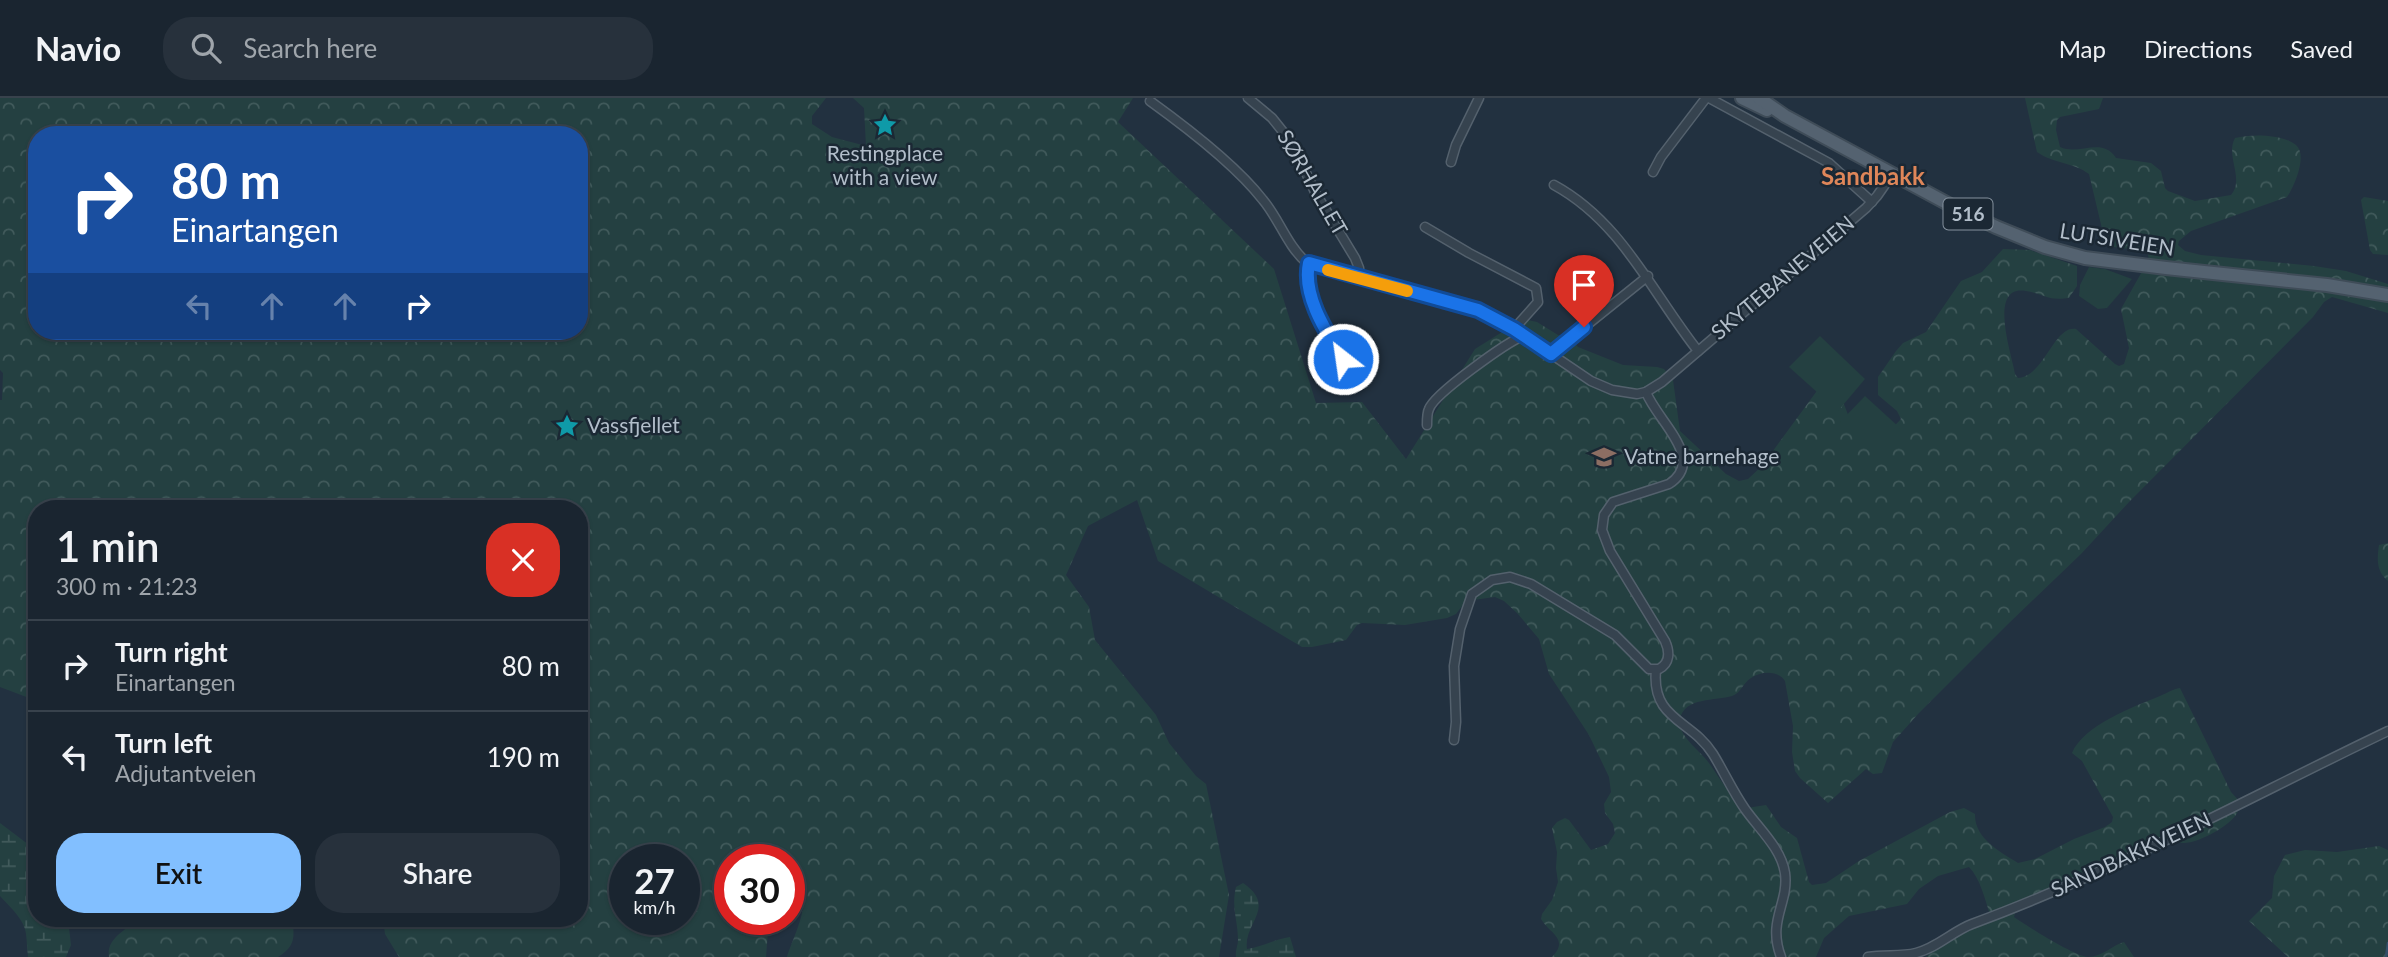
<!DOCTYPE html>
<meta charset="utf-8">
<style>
body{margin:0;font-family:Lato,sans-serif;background:#27313c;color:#f1f3f6;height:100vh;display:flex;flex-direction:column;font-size:26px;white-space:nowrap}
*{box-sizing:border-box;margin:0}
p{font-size:23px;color:#9fa5ab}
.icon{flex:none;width:38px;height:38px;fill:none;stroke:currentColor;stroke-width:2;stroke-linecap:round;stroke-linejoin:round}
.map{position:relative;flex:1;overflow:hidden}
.sheet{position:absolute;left:28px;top:402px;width:560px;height:427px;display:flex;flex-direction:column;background:#1a2530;border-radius:28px;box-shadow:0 2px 5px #0004,0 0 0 2px #38424c}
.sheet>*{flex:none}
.hud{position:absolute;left:28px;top:28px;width:560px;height:214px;border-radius:28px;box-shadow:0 2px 5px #0004,0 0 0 2px #38424c;background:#1a4fa0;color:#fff;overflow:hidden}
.speed{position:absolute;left:609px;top:746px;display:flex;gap:14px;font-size:35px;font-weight:700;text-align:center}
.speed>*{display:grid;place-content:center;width:91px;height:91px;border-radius:50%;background:#1a2530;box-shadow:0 2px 5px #0004,0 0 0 2px #38424c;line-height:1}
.speed small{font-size:18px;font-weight:400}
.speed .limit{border:10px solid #d22;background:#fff;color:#111}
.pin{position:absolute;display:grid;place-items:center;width:60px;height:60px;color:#fff;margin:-72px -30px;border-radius:50% 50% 50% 0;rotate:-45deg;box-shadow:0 0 7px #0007}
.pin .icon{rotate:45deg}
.me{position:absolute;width:77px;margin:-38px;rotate:330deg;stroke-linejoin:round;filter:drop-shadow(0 0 5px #0008)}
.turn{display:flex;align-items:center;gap:24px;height:147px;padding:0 28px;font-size:32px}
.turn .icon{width:91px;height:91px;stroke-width:2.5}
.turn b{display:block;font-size:49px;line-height:60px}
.lanes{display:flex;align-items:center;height:66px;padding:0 28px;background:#0003;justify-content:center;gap:35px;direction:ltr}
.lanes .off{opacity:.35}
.round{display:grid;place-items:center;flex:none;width:74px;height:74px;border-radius:28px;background:#27313c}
.overview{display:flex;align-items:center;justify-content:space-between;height:119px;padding:0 28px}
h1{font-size:42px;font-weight:600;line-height:52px}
.button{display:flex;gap:14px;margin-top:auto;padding:14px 28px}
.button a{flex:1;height:80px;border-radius:28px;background:#82bfff;color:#111;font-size:28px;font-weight:600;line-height:80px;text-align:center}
.button a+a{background:#27313c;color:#f1f3f6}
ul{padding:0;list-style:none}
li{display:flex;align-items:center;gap:21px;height:91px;padding:0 28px;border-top:2px solid #38424c}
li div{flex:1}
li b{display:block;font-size:26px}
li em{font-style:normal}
header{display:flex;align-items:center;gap:42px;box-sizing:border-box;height:98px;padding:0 35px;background:#1a2530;border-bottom:2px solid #38424c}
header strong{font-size:33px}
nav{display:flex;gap:38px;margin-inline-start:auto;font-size:24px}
.search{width:490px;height:63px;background:#27313c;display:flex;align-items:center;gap:18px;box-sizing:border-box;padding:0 24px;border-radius:28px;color:#9fa5ab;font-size:26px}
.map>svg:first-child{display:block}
.forest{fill:url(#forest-crowns);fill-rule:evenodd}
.wetland{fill:url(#wetland-marsh)}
.park{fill:#244041}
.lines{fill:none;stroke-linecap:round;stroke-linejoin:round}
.stream{stroke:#344f69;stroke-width:2.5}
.minor-casing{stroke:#54616d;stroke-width:11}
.primary-casing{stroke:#3f4c58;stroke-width:16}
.minor{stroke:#36434f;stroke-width:8}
.primary{stroke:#546270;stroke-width:12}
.route-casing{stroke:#114b97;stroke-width:18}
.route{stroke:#1a73e8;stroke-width:12}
.slow{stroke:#f59e0b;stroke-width:12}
.labels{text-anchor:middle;stroke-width:5;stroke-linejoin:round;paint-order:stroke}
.shield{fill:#1b2834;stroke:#85919d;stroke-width:2}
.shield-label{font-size:19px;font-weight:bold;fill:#b2beca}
.poi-label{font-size:21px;fill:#b2beca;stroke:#1b2834;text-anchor:start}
.street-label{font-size:21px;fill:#b2beca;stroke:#1b2834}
.quarter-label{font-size:24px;font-weight:bold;fill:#df8659;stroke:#1b2834}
</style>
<header>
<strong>Navio</strong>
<div class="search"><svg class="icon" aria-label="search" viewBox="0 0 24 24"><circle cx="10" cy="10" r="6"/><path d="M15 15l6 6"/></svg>Search here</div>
<nav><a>Map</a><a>Directions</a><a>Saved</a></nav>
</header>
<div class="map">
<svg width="2388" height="859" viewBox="0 0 2388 859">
<defs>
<pattern id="forest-crowns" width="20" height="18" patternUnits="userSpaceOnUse" patternTransform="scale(1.75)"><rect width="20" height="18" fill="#244041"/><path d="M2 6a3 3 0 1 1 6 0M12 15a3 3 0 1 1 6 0" fill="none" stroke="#415a5b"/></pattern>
<pattern id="wetland-marsh" width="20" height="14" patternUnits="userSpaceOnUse" patternTransform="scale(1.75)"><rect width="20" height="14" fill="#244041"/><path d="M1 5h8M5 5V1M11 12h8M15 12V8" fill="none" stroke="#415a5b"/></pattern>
</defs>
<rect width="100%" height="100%" fill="#223140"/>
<!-- forest -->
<g class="forest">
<path d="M0 0H826L812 18V26L832 39 866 48 864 10 853 0H1133L1118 24 1274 171 1316 305 1362 304 1406 361 1475 251 1523 221 1537 224 1558 237 1572 242 1578 249 1623 267 1657 269 1664 271 1673 282 1680 333 1726 376 1739 383 1748 381 1762 368 1819 290 1842 301 1850 322 1881 342 1901 321 1897 313 1878 297V279L1896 253 1903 245 1926 234 1961 183 1982 174 2003 151 2030 152 2077 168V188L2069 200C2047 203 2045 196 2026 193 1987 186 2012 257 2015 276L2018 280C2045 278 2053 228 2076 231L2115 266 2119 268 2124 266 2129 250 2121 211 2149 161 2147 153 2114 149 2105 143 2089 76C2073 64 2054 66 2037 54L2025 0H2103L2099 11 2060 19 2057 22 2056 32 2060 49C2079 58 2102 38 2116 60L2151 65 2161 73 2165 90 2168 93 2195 103 2231 97C2245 81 2225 58 2235 40 2252 36 2282 36 2296 47 2308 57 2294 89 2287 99L2191 133 2179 143 2178 147 2185 153 2201 157 2314 168 2346 173 2388 186V215L2332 199 2324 204 2313 219 2130 403 2081 456 2007 527 1919 615 1893 644 1882 675 1873 676 1866 671 1828 705 1800 680 1795 673 1792 654 1793 628 1785 583C1778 572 1761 573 1751 580 1743 585 1741 595 1732 598 1716 603 1684 599 1680 621 1677 638 1701 653 1709 665 1721 682 1730 699 1747 710L1766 707 1781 729 1797 740 1809 784 1812 787 1826 785 1859 763 1950 714 1964 710 1975 716C1974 740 2000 754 2018 765L2035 761 2074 741 2105 729 2112 724 2113 719 2082 663 2072 655C2084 627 2133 609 2160 598 2167 595 2173 591 2180 590L2231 694 2240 704C2239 708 2239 712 2237 715 2231 728 2191 750 2178 744L2157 749 2032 805 2015 815 2014 819C2027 828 2074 858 2088 859 2102 859 2113 847 2124 844L2134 859H1926L1933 852 1990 817C1985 801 1980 780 1969 769L1938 778 1919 791 1907 806 1849 818 1824 840 1816 859H1552C1570 841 1549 835 1541 821L1542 816 1552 802 1558 784 1556 770 1557 754 1552 730 1557 724 1565 720 1569 722 1591 752 1608 746 1615 735 1613 726 1605 715 1604 706 1611 694 1609 679 1589 637 1549 576 1539 541 1518 516 1504 503 1495 499 1473 502 1465 504 1456 516 1447 520 1405 527 1362 525 1357 527 1346 542 1312 549H1302L1158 463 1137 402 1088 428 1066 477 1089 509 1095 542 1156 617 1169 645 1196 678 1206 686 1229 797 1219 859H787C793 838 820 791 789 780V761H730V821H769L766 859H399L385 836 383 821H579V411H37V603L0 589V302H2L3 275 0 272ZM37 37H579V233H37ZM625 761H684V821H625Z"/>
<path d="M2364 99 2388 103V157L2373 156 2370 152 2361 102Z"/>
<path d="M2388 445V483C2376 473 2377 461 2379 447Z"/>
<path d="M2379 748 2388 752V859H2288L2249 823 2272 800 2274 778 2285 757 2305 752 2337 754Z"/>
<path d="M140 821H292C295 839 295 849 278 859H109C106 840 127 831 140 821Z"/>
</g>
<!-- wetland -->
<g class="wetland">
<path d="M0 725 37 753V821H68L71 847 66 859H28C27 851 27 843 26 836 25 822 9 808 0 798Z"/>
<path d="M1243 785C1278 809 1243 825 1247 851 1262 849 1275 841 1290 839L1296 859H1236C1235 852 1238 848 1238 842 1238 822 1231 810 1236 789Z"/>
</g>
<!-- park -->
<g class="park">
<path d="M2089 169 2105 171 2132 181 2107 210 2098 211 2079 198 2080 187Z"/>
<path d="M1820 238 1865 281 1838 313 1789 269Z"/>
<path d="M1865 298 1900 330 1874 357 1840 324Z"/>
</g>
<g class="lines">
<!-- stream -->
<path class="stream" d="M2386 859 2388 845"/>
<!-- minor casing -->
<g class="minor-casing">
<g id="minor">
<path d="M1248 0 1272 20 1292 45 1315 94 1355 160 1359 170 1360 180"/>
<path d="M1709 0 1829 65 1872 104"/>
<path d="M1150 3C1186 29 1236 67 1263 102 1279 121 1287 147 1306 164L1478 213 1514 231 1591 283 1612 292 1637 296 1646 294 1662 284 1866 110 1877 98 1893 75"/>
<path d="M1451 64 1456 47 1479 0"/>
<path d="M1653 74 1661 59 1706 0"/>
<path d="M1554 87C1622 124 1652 195 1698 253"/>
<path d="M1425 129 1469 155 1536 190 1538 204 1514 231"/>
<path d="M1309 165C1301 202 1336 245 1351 276"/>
<path d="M1551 256 1648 178"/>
<path d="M1427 327C1427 322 1427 315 1429 311 1434 296 1507 244 1523 238"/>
<path d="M1656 572C1651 622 1692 622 1713 656 1724 674 1733 694 1745 711 1759 731 1781 750 1785 775 1789 806 1767 822 1781 859"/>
<path d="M1454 642 1456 624 1454 568 1460 531 1472 496 1492 482 1510 479 1531 486 1615 537 1649 571H1659C1670 565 1670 554 1665 543L1610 453 1602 432 1604 417 1613 404 1669 386C1707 361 1657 323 1646 294"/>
<path d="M1868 859C1884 856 1900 859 1916 855 1937 850 1953 833 1972 826 2116 773 2250 699 2388 633"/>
</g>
</g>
<!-- primary casing -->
<g class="primary-casing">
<g id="primary">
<path d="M1742 0 1767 12"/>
<path d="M1759 0 1785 18 1952 108 1996 129 2045 149 2085 160 2166 170 2327 187 2388 197"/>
</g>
</g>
<!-- minor -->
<use href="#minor" class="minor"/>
<!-- primary -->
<use href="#primary" class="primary"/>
</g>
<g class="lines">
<!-- route casing -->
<g class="route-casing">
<path id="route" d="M1343 261C1327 235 1302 198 1309 165L1478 212 1514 231 1551 256 1584 229"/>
</g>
<!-- route -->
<use href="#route" class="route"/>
<!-- slow -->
<path class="slow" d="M1328 172 1407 193"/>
</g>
<!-- icons -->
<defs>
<g id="sight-bare" transform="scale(1.89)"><path d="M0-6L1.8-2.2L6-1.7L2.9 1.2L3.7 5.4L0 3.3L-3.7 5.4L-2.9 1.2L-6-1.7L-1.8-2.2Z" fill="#0f9aa8" stroke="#1b2834" stroke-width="2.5" paint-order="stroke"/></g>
<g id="school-bare" transform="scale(1.89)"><path d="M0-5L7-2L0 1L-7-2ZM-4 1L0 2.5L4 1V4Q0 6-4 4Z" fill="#8d6e63" stroke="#1b2834" stroke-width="2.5" paint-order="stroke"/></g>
</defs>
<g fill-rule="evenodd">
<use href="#sight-bare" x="885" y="27"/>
<use href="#sight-bare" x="567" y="328"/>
<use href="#school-bare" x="1604" y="359"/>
</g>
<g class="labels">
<!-- shield labels -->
<rect class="shield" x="1943.5" y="100.5" width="49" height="31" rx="5"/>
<g class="shield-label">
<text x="1968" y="123">516</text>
</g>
<!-- poi labels -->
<g class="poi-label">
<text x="885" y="63" text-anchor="middle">Restingplace<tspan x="885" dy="24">with a view</tspan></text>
<text x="587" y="335">Vassfjellet</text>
<text x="1624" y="366">Vatne barnehage</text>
</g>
<!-- street labels -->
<g class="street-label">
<text transform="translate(1312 85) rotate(60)" y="7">SØRHALLET</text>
<text transform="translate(2117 142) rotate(9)" y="7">LUTSIVEIEN</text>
<text transform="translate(1783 180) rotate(-40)" y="7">SKYTEBANEVEIEN</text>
<text transform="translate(2131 757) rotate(-25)" y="7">SANDBAKKVEIEN</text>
</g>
<!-- quarter labels -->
<g class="quarter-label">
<text x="1873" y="87">Sandbakk</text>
</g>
</g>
</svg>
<div class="speed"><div>27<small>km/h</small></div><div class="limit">30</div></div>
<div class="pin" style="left:1584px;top:229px;background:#d93025"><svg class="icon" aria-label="arrive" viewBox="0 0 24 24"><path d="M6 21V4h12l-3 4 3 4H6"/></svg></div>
<svg class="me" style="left:1343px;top:261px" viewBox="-20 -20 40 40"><circle r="17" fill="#1a73e8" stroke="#fff" stroke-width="3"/><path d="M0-11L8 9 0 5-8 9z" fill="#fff"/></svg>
<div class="hud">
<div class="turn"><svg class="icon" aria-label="right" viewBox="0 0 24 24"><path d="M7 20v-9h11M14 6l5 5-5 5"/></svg><div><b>80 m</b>Einartangen</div></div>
<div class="lanes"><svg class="icon off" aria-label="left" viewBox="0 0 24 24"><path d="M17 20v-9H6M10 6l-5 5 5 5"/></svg><svg class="icon off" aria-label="ahead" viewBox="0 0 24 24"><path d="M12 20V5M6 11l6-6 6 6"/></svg><svg class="icon off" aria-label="ahead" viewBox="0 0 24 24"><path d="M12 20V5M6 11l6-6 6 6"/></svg><svg class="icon" aria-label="right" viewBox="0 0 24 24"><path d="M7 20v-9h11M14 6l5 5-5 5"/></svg></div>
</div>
<section class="sheet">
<div class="overview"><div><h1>1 min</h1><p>300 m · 21:23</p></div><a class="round" style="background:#d93025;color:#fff"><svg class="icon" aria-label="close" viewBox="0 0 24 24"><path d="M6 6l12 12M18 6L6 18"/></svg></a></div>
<ul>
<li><svg class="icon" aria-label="right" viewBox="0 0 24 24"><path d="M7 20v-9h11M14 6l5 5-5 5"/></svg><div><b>Turn right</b><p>Einartangen</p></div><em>80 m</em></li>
<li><svg class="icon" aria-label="left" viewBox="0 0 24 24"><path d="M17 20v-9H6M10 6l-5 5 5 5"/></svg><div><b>Turn left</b><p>Adjutantveien</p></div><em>190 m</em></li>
</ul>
<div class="button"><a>Exit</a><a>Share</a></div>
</section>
</div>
